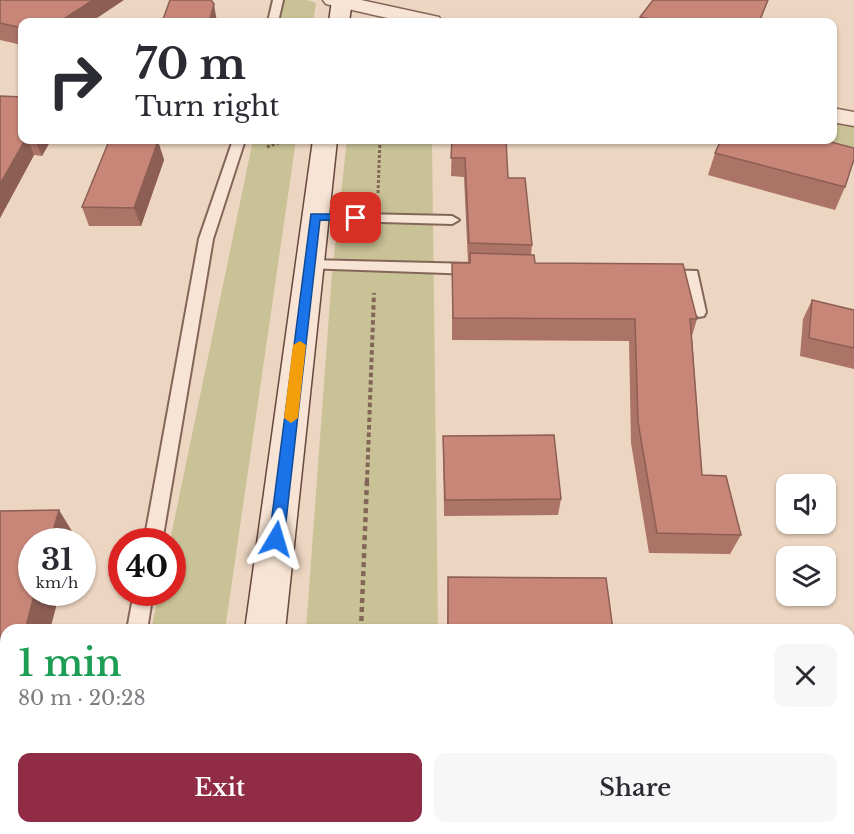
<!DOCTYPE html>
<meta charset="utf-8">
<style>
body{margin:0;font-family:"Libre Baskerville",serif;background:#f7f7f7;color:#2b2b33;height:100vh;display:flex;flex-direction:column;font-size:22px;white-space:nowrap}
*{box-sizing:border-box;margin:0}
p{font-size:20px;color:#7c7c81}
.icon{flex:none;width:33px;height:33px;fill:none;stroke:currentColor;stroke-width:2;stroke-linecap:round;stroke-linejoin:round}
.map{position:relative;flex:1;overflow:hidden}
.drawer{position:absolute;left:0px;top:624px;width:855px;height:210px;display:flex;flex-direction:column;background:#fff;border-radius:18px 18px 0 0;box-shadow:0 2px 4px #0004}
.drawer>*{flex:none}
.guide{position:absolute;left:18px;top:18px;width:819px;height:126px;border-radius:12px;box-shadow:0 2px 4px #0004;background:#fff;color:#2b2b33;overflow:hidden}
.buttons{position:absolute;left:776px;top:474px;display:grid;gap:12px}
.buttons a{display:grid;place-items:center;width:60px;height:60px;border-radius:12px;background:#fff;box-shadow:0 2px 4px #0004;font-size:30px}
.speed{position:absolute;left:18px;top:528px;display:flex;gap:12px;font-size:30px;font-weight:700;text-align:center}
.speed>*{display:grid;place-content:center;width:78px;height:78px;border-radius:50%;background:#fff;box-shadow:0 2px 4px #0004;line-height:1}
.speed small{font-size:15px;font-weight:400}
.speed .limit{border:9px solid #d22;background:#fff;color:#111}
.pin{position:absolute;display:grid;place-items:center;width:51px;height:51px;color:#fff;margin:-26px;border-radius:12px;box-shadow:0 3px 9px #0006}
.me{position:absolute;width:66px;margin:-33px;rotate:7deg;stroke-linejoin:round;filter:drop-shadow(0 0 4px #0008)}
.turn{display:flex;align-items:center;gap:21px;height:126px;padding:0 18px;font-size:27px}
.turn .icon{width:78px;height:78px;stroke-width:2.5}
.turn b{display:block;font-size:42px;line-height:51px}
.round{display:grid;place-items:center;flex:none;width:63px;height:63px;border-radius:12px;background:#f7f7f7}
.overview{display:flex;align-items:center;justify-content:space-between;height:102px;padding:0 18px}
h1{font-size:36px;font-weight:600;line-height:45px;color:#1e9e55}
.action{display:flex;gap:12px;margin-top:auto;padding:12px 18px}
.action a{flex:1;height:69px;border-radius:12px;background:#912c46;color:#fff;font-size:24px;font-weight:600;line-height:69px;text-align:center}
.action a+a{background:#f7f7f7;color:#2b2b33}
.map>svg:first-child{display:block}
.green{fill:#c9c296}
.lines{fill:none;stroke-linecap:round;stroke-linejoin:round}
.lane-casing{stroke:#846659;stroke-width:4}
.street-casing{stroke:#846659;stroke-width:3}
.secondary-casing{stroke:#66473d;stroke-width:3}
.path-far2{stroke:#846659;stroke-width:3;stroke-dasharray:3 2;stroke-linecap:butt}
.path-far1{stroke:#846659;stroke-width:4;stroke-dasharray:4.5 3;stroke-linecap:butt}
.path{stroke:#846659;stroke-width:4.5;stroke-dasharray:5 4;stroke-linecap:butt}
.lane{fill:#f7e4d4;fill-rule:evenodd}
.street{fill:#f7e4d4;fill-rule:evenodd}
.secondary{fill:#f7e4d4;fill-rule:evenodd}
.wall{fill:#ac7367}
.shaded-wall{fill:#8c5e54}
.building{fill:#c88678;stroke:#8c5e54;stroke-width:1.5}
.route{fill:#1a73e8;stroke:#114b97;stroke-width:1.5}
.slow{fill:#f59e0b}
</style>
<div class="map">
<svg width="854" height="834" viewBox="0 0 854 834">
<rect width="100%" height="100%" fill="#ecd5c1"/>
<!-- green -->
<g class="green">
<path d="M282 0H307L316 3 313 22H278Z"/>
<path d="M833 121 854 126V164L757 140H832Z"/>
<path d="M253 140H296L225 630H151L159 593 172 592V542L170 541Z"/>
<path d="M347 140H432L438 630H306L332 274Z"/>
<path d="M124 828H197L196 834H125Z"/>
<rect x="292" y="828" width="148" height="6"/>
</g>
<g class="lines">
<!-- lane casing -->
<g class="lane-casing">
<g id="lane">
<path d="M273 0H283L278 22H268Z"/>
<path d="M233 140H245L213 239 162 542H144L199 239Z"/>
<path d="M315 213 452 216 459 220 452 224 310 220V214Z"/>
<path d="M309 260 474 264 481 269 474 274 304 268 302 265Z"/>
<path d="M664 270 697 271 706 312 704 316 699 317 692 312 686 280 659 279 657 275 659 271Z"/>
<path d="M134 592H153L147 630H127Z"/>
<rect x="96" y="828" width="22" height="6"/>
</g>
</g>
<!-- street casing -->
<g class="street-casing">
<g id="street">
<path d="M323 0H361L439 17 442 22H405L326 4Z"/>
<path d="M832 108 854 112V126L832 122Z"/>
</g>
</g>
<!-- secondary casing -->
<g class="secondary-casing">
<g id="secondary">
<path d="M332 0H352L349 22H329Z"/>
<path d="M313 140H337L285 630H245Z"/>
<rect x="218" y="828" width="46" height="6"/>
</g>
</g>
<!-- path-far2 -->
<g class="path-far2">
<path d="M267 147 286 140"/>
<path d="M378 193 380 140"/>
</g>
<!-- path-far1 -->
<path class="path-far1" d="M367 482 374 293"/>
<!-- path -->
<g class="path">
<path d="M361 630 367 480"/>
<path d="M354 828V834"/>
</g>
<!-- lane -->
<use href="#lane" class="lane"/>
<!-- street -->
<use href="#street" class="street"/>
<!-- secondary -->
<use href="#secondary" class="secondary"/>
</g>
<!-- wall -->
<g class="wall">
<path d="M0 0 22 22V45L0 40Z"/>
<path d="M768 0 760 22H639L640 17Z"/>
<path d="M0 96 22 140H51L42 156 34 155 0 218Z"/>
<path d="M452 140 508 178 532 245 531 255 535 263 697 319 692 336 702 475 741 535 730 554 649 553 631 443 629 341 452 340V263H469V262H468L464 177 451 176Z"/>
<path d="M158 141 164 160 141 226H89L82 207Z"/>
<path d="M715 153 845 187 835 210 708 175Z"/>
<path d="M812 300 854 310V369L800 356 803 319Z"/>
<path d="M443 436 561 499 558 515 444 516Z"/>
<path d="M448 577 613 630H447Z"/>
</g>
<!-- shaded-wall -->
<g class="shaded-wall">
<path d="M93 0H124L91 22H59Z"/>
<path d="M214 4 217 22H209Z"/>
<path d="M25 140H28L34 155 0 218V184Z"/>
<path d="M35 140H51L42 156Z"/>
<path d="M158 141 164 160 141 226 134 208Z"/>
<path d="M59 510 75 536 74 542H50Z"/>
<path d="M35 592H60L50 630H25Z"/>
<path d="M6 696V798L0 820V717Z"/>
</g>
<!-- building -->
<g class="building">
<path d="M0 0H93L59 22H22V28L0 23Z"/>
<path d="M170 0H211L214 4 209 22H162Z"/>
<path d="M653 0H768L759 22H664L640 17Z"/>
<path d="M0 96 22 97V140H25L0 184Z"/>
<path d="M452 140H506L508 178H525L532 245 469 243 465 158H451Z"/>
<path d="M721 140H823L854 148V159L845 187 715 153Z"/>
<path d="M109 141H158L134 208 82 207Z"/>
<path d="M470 253 534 255 535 263 683 264 697 319H690L702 475 726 476 741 535 657 533 638 422 635 319 453 318 452 263H470Z"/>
<path d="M812 300 854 310V348L809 338Z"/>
<path d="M554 435 561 499 445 500 443 436Z"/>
<path d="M59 510 50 542H32V592H35L25 630H6V696L0 717V511Z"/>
<path d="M448 577 606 578 613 630H448Z"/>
<rect x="453" y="828" width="163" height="6"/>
</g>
<!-- route -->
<path class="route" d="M311 214H356L362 218 356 221 320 220 284 539 276 545 269 539Z"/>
<!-- slow -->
<path class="slow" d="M300 341 306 345 298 418 291 423 284 418 293 345Z"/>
</svg>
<div class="buttons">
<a><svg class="icon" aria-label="sound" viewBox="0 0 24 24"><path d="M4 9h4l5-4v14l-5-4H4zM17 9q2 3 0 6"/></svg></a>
<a><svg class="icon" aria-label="layers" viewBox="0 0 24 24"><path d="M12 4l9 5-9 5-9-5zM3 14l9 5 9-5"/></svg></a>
</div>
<div class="speed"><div>31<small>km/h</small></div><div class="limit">40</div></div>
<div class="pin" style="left:356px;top:218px;background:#d93025"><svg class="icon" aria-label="arrive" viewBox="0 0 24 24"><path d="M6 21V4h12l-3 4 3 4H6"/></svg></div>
<svg class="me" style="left:276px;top:539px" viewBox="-20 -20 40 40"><path d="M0-17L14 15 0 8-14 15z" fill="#1a73e8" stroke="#fff" stroke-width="4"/></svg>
<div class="guide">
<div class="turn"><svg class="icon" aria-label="right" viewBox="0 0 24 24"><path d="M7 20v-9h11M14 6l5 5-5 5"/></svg><div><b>70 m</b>Turn right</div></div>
</div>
<section class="drawer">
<div class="overview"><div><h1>1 min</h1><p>80 m · 20:28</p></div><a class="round"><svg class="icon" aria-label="close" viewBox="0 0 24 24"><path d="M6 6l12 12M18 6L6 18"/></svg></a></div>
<div class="action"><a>Exit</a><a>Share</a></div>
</section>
</div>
